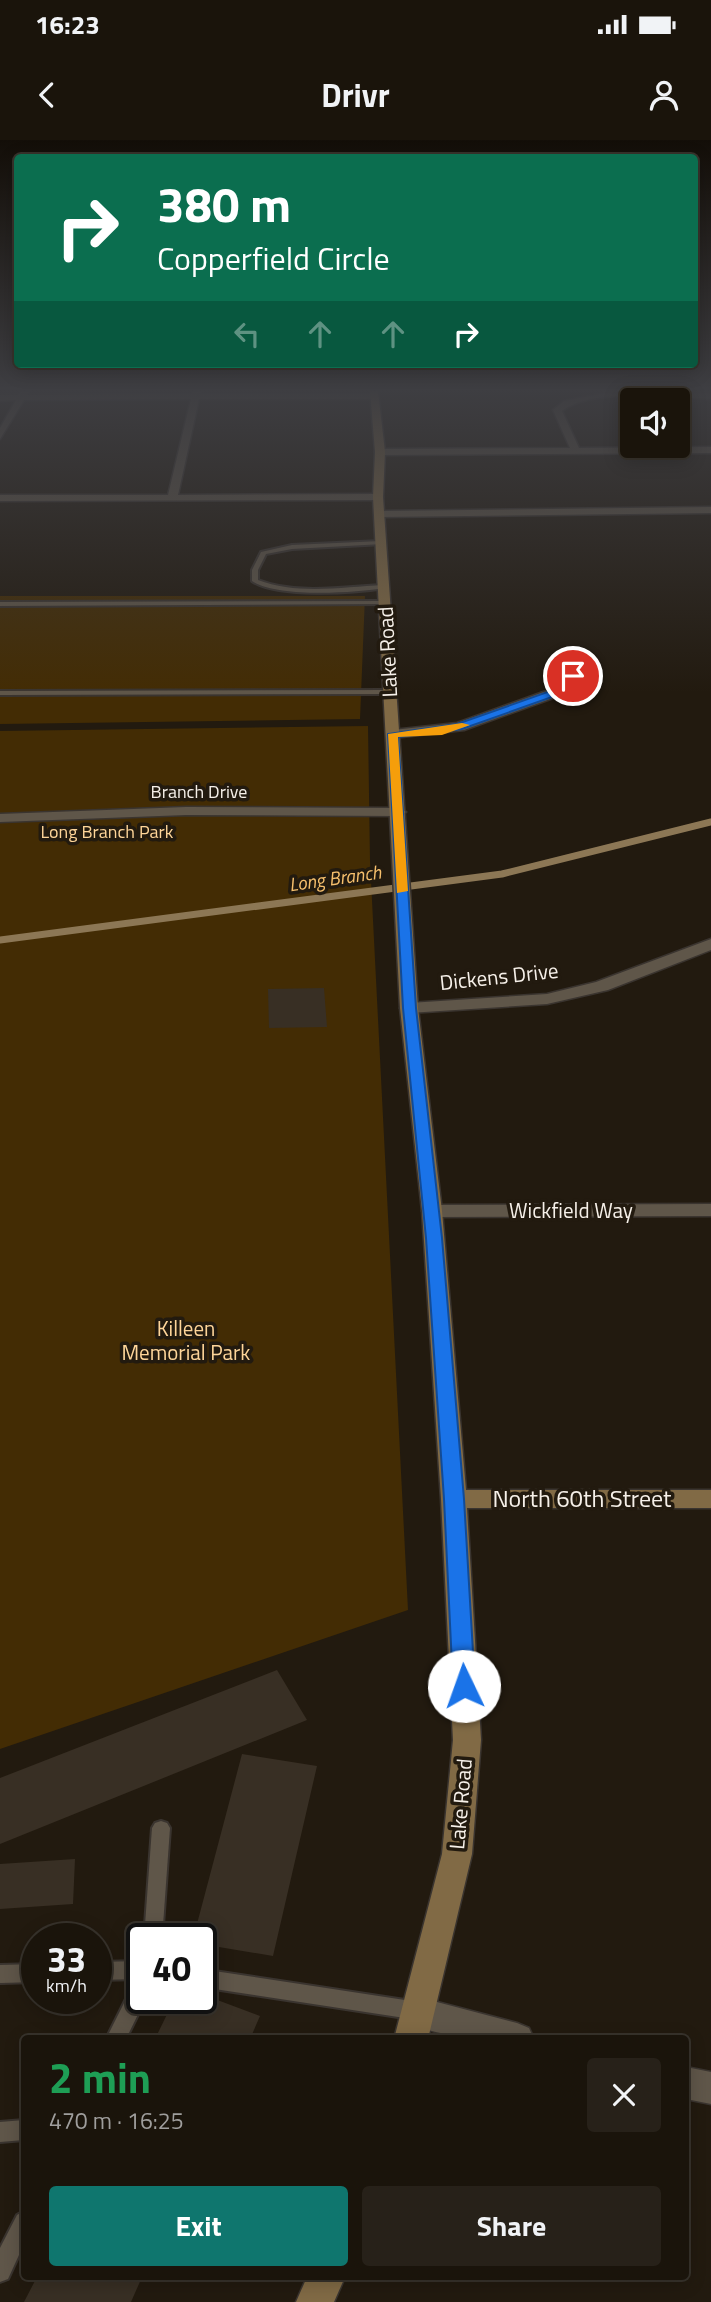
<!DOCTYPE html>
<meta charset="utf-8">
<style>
body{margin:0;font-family:"Titillium Web",sans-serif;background:#272119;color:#f1f3f6;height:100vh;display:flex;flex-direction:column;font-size:26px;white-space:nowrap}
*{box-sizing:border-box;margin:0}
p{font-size:23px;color:#9f9e9d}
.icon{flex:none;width:38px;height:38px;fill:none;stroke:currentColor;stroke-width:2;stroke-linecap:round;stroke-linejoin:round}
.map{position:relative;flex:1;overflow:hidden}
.details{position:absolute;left:21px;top:1895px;width:668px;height:245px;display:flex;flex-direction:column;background:#1a140b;border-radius:7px;box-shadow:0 4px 18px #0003,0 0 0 2px #38332c}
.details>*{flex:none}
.top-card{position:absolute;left:14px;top:14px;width:684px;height:214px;border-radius:7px;box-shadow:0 4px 18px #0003,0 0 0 2px #38332c;background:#0b6e4f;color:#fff;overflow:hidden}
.fabs{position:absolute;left:620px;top:248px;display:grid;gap:14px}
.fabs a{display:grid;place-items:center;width:70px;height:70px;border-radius:7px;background:#1a140b;box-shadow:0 4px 18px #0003,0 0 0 2px #38332c;font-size:35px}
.speed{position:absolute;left:21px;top:1783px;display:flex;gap:14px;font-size:35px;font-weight:700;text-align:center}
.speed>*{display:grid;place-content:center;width:91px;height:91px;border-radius:50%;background:#1a140b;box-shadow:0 4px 18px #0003,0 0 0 2px #38332c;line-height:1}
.speed small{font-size:18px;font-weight:400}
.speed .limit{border:4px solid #111;border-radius:10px;background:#fff;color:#111}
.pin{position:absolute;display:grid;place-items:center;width:60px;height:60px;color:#fff;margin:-30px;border:4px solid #fff;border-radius:50%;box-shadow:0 2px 7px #0007}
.me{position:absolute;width:77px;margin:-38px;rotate:357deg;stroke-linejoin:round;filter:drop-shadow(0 0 5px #0008)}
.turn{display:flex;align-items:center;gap:24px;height:147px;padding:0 28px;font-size:32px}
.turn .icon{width:91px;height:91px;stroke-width:2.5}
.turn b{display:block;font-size:49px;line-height:60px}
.lanes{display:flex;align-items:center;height:66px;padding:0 28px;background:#0003;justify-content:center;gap:35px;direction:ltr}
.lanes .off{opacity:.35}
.round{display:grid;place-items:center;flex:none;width:74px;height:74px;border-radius:7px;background:#272119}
.head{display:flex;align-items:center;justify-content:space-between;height:119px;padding:0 28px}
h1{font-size:42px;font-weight:700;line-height:52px;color:#1e9e55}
.button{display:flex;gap:14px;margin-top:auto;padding:14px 28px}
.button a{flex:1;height:80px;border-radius:7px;background:#0f766e;color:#fff;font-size:28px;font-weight:700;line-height:80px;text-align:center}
.button a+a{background:#272119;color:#f1f3f6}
.status{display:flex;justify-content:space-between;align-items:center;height:49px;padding:0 35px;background:#1a140b;direction:ltr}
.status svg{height:19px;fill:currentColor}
header{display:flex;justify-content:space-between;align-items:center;height:91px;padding:0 28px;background:#1a140b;font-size:32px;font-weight:700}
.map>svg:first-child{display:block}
.green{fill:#432c04}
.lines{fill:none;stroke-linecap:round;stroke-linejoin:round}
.stream{stroke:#8c7755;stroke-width:7}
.building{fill:#382f24}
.lane-casing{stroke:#3a342f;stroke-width:4}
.street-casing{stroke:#3a342f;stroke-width:3}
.secondary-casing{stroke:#3a342f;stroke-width:3}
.lane{fill:#5f5649;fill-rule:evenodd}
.street{fill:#5f5649;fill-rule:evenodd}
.secondary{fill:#816a45;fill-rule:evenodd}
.route{fill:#1a73e8;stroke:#114b97;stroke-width:2}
.slow{fill:#f59e0b}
.labels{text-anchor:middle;stroke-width:7;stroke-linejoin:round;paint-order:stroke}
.far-street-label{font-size:18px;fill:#f6f0e9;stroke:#221a0f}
.far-park-label{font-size:18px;fill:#fed599;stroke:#221a0f}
.far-water-label{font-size:19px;font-style:italic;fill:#f7c06d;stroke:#221a0f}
.street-label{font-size:21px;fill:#f6f0e9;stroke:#221a0f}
.park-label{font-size:21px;fill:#fed599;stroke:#221a0f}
.near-street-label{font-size:24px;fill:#f6f0e9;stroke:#221a0f}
</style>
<div class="status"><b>16:23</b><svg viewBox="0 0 49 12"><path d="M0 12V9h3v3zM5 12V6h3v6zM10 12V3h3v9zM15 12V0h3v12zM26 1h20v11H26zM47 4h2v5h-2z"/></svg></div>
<header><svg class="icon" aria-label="back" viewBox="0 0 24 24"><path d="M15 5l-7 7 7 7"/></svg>Drivr<svg class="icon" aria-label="person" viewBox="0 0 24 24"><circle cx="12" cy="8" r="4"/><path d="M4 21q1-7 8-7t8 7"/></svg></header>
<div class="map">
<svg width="711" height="2162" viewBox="0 0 711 2162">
<rect width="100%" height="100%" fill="#221a0f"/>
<!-- green -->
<g class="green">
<path d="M0 456H365L360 579 0 584Z"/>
<path d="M368 586 370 721 408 1470 0 1609V591Z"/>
</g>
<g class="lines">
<!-- stream -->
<path class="stream" d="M0 800 502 734 711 682"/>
</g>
<!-- building -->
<g class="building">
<path d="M324 848 327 887 269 888 268 849Z"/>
<path d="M277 1530 307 1580 0 1704V1638Z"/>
<path d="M242 1614 317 1626 273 1816 201 1804V1799H193Z"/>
<path d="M75 1719 73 1764 0 1769V1724Z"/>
<path d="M175 1858H212L260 1876 250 1899H155Z"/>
<path d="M37 2137H142L131 2162H24Z"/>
</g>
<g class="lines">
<!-- lane casing -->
<g class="lane-casing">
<g id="lane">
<path d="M381 401 383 404 292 409 266 414 258 430V440C296 455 344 447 383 445L385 446V448C353 453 278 458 252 441V430L261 412 292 405Z"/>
<path d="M388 461V463L386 464 0 466V462Z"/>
<path d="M393 550V554H390L0 555V551Z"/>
<path d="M161 1681 167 1683 170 1688 162 1799H144L152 1688 155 1683Z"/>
<path d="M142 1821V1858H146L126 1899H106L135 1841 141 1839 96 1840V1822Z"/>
<path d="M37 1824V1842L0 1843V1825Z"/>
<path d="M201 1829 418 1862 425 1865 428 1871 425 1877 418 1880 201 1847Z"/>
<path d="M24 1980V2000L0 2002V1982Z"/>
<path d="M24 2071V2104L8 2139 0 2142V2108L17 2075Z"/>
</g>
</g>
<!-- street casing -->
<g class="street-casing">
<g id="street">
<path d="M21 251H29L27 255 192 254 193 251H201L200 254H377L374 259H199L178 355 378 354 383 357 378 360 0 361V355H168L191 259 24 260 0 299V288L16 260 0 261V255H18Z"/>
<path d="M605 253H711V259C671 258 594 247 562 271L579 308 711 307V313L380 315 375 312 380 309 570 308 553 270 564 261Z"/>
<path d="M711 367V373L380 377 375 374 380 371Z"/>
<path d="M573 532 579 536 570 552 464 590 393 598 386 594 393 590 457 583 560 546 569 533Z"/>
<path d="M186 667 399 668 406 672 399 676 186 675 0 682V674Z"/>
<path d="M711 799V810L608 850 547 864 409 873 400 868 409 863 547 854 596 842Z"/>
<path d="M711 1064V1076L432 1077 422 1071 432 1065Z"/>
<path d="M418 1857 517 1883 529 1888 534 1899C486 1899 452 1900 406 1883L401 1872 406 1861Z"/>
<path d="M686 1927 711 1932V1964L686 1959Z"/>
</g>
</g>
<!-- secondary casing -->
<g class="secondary-casing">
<g id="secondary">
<path d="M370 251H378L385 312 383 357 418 868 442 1071 466 1350H711V1368H467L481 1600 472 1714 428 1899H394L442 1714 453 1600 441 1359 422 1071 400 868 373 357 375 312Z"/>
<path d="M307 2137H345L334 2162H296Z"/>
</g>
</g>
<!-- lane -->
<use href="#lane" class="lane"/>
<!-- street -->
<use href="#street" class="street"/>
<!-- secondary -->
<use href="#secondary" class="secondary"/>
</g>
<!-- sky -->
<linearGradient id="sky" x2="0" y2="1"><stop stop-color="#130e08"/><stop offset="0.45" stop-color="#3e3e42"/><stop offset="1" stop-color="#3e3e42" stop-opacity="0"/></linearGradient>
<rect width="711" height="553" fill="url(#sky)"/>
<!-- route -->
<path class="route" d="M573 533 577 536 569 551 462 589 398 597 416 868 442 1098 464 1359 475 1546 471 1552 464 1555 456 1552 453 1546 444 1359 426 1098 403 868 388 594 457 584 562 547Z"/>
<!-- slow -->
<path class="slow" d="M462 583 470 585 442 595 398 597 408 751 397 753 388 594Z"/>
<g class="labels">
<!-- far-street labels -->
<g class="far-street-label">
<text x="199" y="658">Branch Drive</text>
</g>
<!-- far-park labels -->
<g class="far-park-label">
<text x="107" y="698">Long Branch Park</text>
</g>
<!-- far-water labels -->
<g class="far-water-label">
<text transform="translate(335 738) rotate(-8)" y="7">Long Branch</text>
</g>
<!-- street labels -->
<g class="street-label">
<text transform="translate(388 512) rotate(-93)" y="7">Lake Road</text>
<text transform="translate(499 837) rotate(-6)" y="7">Dickens Drive</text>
<text x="571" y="1078">Wickfield Way</text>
<text transform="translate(461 1664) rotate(-85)" y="7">Lake Road</text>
</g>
<!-- park labels -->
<g class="park-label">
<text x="186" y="1196">Killeen<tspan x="186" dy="24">Memorial Park</tspan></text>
</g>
<!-- near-street labels -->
<g class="near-street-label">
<text x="582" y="1367">North 60th Street</text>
</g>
</g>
</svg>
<div class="fabs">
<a><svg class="icon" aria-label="sound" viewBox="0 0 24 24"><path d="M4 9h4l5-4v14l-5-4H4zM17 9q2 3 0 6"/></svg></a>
</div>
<div class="speed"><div>33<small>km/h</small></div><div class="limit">40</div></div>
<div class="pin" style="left:573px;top:536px;background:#d93025"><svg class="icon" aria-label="arrive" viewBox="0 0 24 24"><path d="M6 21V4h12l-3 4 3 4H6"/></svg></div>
<svg class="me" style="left:464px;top:1546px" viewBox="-20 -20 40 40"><circle r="19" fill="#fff"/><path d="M0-13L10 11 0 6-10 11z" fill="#1a73e8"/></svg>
<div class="top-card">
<div class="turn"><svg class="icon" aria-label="right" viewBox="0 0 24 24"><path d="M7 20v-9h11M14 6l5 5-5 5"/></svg><div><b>380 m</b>Copperfield Circle</div></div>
<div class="lanes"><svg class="icon off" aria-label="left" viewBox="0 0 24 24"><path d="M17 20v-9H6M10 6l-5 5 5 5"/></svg><svg class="icon off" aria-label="ahead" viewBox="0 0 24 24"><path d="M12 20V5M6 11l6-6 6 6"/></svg><svg class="icon off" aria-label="ahead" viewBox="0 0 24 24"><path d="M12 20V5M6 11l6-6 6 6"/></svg><svg class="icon" aria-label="right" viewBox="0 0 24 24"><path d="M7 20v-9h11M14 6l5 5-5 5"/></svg></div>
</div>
<section class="details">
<div class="head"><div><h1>2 min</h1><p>470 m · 16:25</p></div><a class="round"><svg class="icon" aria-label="close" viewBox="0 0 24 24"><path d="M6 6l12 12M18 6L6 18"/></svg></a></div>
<div class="button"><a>Exit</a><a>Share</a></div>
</section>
</div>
